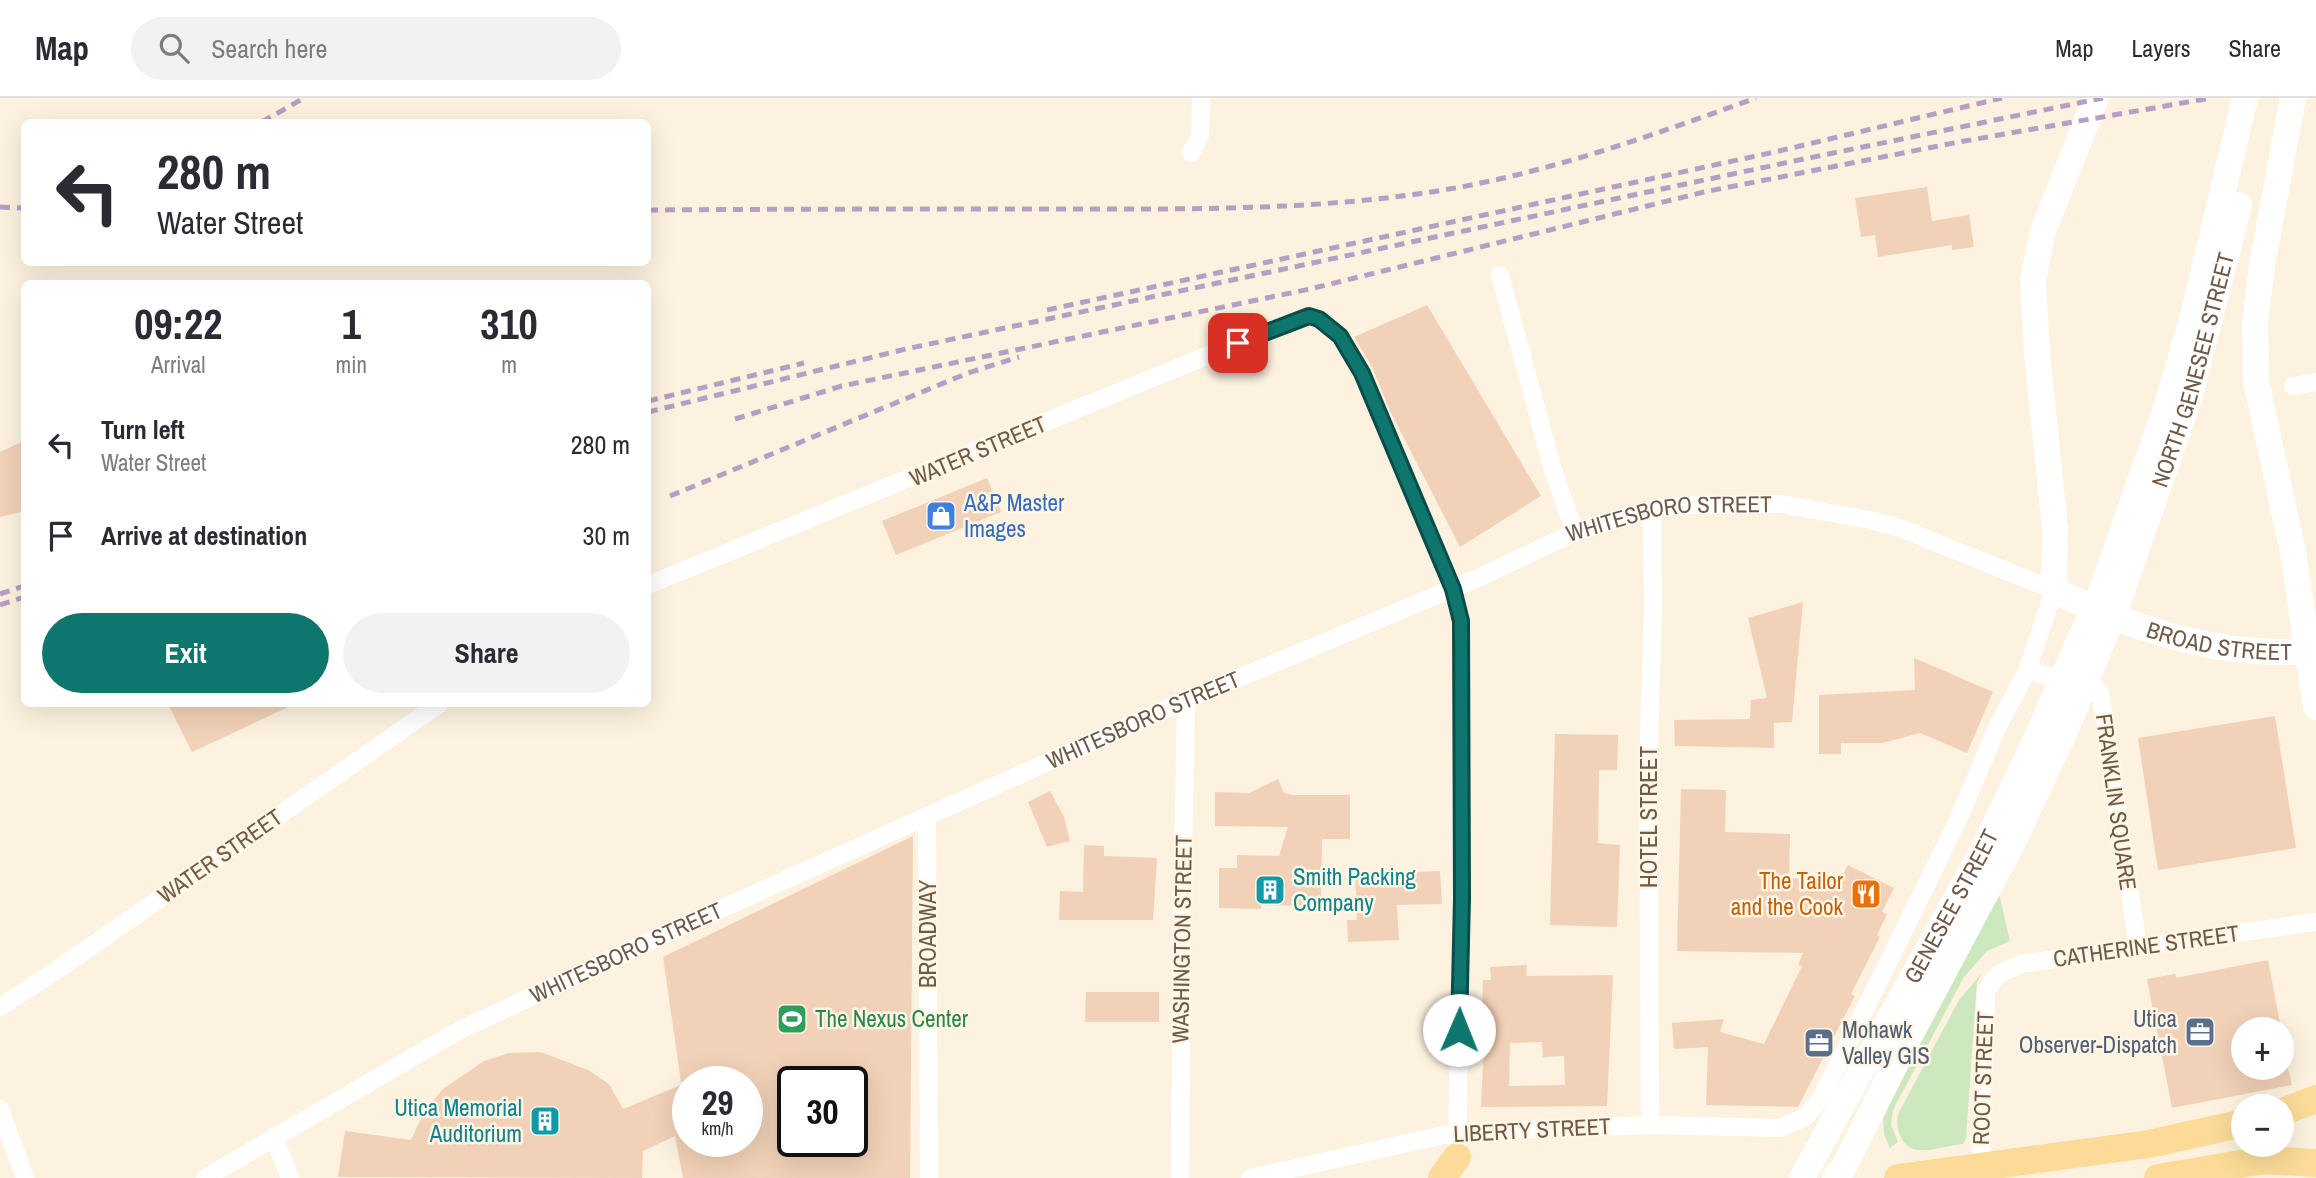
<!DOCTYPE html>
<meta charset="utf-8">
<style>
body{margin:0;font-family:"Archivo Narrow",sans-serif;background:#f2f2f3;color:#2b2b33;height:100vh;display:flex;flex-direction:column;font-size:26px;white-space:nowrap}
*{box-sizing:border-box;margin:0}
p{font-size:23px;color:#7c7c81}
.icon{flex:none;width:38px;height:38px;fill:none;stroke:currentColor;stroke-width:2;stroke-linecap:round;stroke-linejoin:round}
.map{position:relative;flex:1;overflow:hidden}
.sheet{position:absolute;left:21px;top:182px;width:630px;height:427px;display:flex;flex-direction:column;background:#fff;border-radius:10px;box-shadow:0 7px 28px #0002}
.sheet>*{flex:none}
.banner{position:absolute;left:21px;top:21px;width:630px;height:147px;border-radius:10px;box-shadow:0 7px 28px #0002;background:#fff;color:#2b2b33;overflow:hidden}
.tools{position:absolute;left:2231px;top:919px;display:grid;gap:14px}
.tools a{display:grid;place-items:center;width:63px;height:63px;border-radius:50%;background:#fff;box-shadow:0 7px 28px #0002;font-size:35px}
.speed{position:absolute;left:672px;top:968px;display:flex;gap:14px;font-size:35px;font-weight:700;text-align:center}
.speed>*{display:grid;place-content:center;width:91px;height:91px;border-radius:50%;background:#fff;box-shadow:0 7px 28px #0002;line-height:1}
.speed small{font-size:18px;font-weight:400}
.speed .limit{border:4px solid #111;border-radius:10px;background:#fff;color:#111}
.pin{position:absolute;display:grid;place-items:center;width:60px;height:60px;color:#fff;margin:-30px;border-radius:14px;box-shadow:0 4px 10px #0006}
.me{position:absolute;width:77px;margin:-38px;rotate:1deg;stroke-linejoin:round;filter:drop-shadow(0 0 5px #0008)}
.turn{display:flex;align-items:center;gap:24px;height:147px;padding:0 21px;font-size:32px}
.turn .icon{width:91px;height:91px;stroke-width:2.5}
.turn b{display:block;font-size:49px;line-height:60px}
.eta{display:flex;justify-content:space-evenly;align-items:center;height:119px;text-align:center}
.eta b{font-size:42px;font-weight:800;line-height:49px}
.cta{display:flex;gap:14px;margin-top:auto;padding:14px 21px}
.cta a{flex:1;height:80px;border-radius:42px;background:#0f766e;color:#fff;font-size:28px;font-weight:800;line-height:80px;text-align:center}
.cta a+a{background:#f2f2f3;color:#2b2b33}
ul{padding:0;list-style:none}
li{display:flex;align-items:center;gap:21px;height:91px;padding:0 21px}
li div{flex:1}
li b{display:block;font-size:26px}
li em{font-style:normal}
header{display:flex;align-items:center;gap:42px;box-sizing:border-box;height:98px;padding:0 35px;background:#fff;border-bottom:2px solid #e1e1e2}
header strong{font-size:33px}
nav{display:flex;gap:38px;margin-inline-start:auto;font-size:24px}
.search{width:490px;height:63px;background:#f2f2f3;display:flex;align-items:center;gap:18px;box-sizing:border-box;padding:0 24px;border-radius:38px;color:#7c7c81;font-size:26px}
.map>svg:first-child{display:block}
.grass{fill:#cde8be}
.building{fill:#f1d1b7;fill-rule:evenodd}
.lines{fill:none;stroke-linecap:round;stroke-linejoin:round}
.street{stroke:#fff;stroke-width:18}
.secondary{stroke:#fff;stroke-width:26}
.primary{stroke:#fbdb97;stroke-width:28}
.rail{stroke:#b59fc4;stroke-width:5;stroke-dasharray:10 7;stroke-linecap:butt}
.route-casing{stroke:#0a4d48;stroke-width:18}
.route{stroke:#0f766e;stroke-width:12}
.labels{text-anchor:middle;stroke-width:5;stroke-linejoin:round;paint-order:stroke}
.street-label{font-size:23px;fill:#715947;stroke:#fff6e5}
.shop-label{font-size:23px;fill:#366cbe;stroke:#fff6e5;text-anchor:start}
.culture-label{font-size:23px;fill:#0d838f;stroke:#fff6e5;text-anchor:start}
.food-label{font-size:23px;fill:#c56008;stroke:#fff6e5;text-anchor:end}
.leisure-label{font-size:23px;fill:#27864d;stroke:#fff6e5;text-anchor:start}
.service-label{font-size:23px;fill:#4e5e75;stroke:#fff6e5;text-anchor:end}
</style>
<header>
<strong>Map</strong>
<div class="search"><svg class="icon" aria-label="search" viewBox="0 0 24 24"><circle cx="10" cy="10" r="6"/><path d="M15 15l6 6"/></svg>Search here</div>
<nav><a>Map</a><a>Layers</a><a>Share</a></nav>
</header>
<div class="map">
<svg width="2316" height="1080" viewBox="0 0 2316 1080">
<rect width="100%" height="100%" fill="#fcf2df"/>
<!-- grass -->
<g class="grass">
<path d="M1999 796 2010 843 1987 853 1964 879 1893 1012 1891 1027 1898 1044 1890 1050 1884 1036 1883 1017Z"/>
<path d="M1982 875 1977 884 1966 1040 1963 1046C1949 1047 1931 1054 1918 1052 1901 1050 1895 1030 1898 1016L1959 902Z"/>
</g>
<!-- building -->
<g class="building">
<path d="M1927 89 1932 123 1969 117 1974 149 1952 152V147L1878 159 1875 137 1861 139 1855 100Z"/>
<path d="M1427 207 1541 398 1460 449 1391 315 1372 269 1354 239Z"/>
<path d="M24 343V413L0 419V354Z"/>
<path d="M987 380 1001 414 896 457 882 423Z"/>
<path d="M1803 504 1792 624 1774 625V650L1675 648 1674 622 1750 621 1751 602 1767 600 1748 520Z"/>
<path d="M1914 560 1993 594 1967 655 1920 635 1882 645H1841V656H1819V597L1915 592Z"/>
<path d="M168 606H295L192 654Z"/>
<path d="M2275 618 2296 750 2158 772 2138 640Z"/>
<path d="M1555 636 1618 637 1617 672H1599L1598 745 1620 747 1617 829 1550 827Z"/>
<path d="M1278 681 1284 695 1292 697H1350V741H1322L1321 808 1261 807V811L1219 810V770H1237V757L1279 758 1288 729 1215 728V694L1249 695Z"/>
<path d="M1681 691 1726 692 1725 734 1790 736 1789 780 1839 784 1848 767 1894 790 1882 814 1887 816 1877 837 1880 839 1851 896 1855 898 1798 1009 1706 1007 1708 949 1674 951 1672 925 1724 921 1720 934 1764 946 1802 868 1798 867 1803 855 1677 853Z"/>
<path d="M1050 693 1064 719 1070 743 1047 749 1028 704Z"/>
<path d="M913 738 910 1080H683L675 1038 643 1053 642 1080 338 1079 345 1033 411 1042 425 1012 443 991 484 963 509 955 541 954 588 972 609 986 623 1011 688 984H681L663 859ZM688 984H747V1043H688ZM793 984H852V1043H793Z"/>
<path d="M1084 747 1104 748V758L1157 760 1153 822H1059L1060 793 1083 794Z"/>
<path d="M1440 773 1442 806 1397 807 1399 842 1348 844 1347 822H1357L1355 776Z"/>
<path d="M2268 862 2281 931H2244V970H2288L2292 987 2172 1010 2147 881 2175 876 2176 880Z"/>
<path d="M1527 867 1526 878 1613 877 1607 1008 1481 1009 1484 947H1482L1483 882H1491L1490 869ZM1542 944 1543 959 1564 958 1565 987 1509 988 1510 945Z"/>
<path d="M1086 894H1159V924H1085Z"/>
</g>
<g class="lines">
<!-- street -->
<g class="street">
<path d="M1191 55 1200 37 1201 0"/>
<path d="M1500 177 1553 372 1575 434"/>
<path d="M2293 288 2316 284"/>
<path d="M648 487 1238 245 1309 218 1319 221 1340 238 1362 275 1453 491 1461 523 1462 800 1457 1046"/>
<path d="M2027 573 2093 588 2100 594 2138 849"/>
<path d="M927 718 929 1080"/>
<path d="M0 909 60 870 439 606"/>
<path d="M0 1011 25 1080"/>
<path d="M1650 1027 1648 671 1653 511 1652 411"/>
<path d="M274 1039 290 1080"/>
<path d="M1981 1067 1986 892 1999 876 2021 866 2316 824"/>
<path id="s1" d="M205 1080 458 933 665 836 1186 602 1478 480 1575 434 1652 411 1684 407 1781 406 1870 422 1900 430 2054 492 2027 573 1997 630 1958 722 1821 1001 1804 1020 1779 1030 1650 1027 1457 1034 1250 1080"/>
<path d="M1180 1080 1182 816 1186 602"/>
</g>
<!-- secondary -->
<g class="secondary">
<path id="s2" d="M2096 0 2043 133 2033 181 2037 255 2055 431 2054 492C2134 532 2226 562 2316 552"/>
<path d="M2293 0 2262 167 2255 225 2256 283 2293 454 2316 609"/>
<path id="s3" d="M1802 1080 1979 759 2030 655 2102 491 2167 307 2193 218 2245 0"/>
<path id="s4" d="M1835 1080 1843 1071 1908 941 2013 744 2065 633 2115 513 2189 301 2239 107"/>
</g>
<!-- primary -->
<g class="primary">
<path d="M2282 1014 2316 1001"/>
<path d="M1442 1080 1457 1059"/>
<path d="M1898 1080 2149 1046 2244 1025"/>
<path d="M2158 1080 2264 1062 2316 1065"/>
</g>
<!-- rail -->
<g class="rail">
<path d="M262 24 304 0"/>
<path d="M0 109 24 110"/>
<path d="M648 112C783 111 918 111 1054 111 1180 111 1306 113 1431 94 1543 77 1650 38 1756 0"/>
<path d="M1047 212 1779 53 2002 0"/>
<path d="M648 303 804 265"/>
<path d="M648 314 906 251 1799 62 2103 0"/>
<path d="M735 321 842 288 1310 191 1704 94 1959 44 2211 0"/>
<path d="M670 398 968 275 1019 259"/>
<path d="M0 496 24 488"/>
<path d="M0 507 24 499"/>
</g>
</g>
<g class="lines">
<!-- route casing -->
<g class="route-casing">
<path id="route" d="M1238 245 1309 218 1319 221 1340 238 1362 275 1453 491 1461 523 1462 800 1459 932"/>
</g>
<!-- route -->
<use href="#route" class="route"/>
</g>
<!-- icons -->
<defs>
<g id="shop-square" transform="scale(1.575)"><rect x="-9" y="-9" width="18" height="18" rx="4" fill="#3f7fe0" stroke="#fff6e5"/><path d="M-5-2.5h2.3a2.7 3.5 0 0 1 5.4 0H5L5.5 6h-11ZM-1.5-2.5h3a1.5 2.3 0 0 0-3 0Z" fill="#fff"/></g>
<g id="building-square" transform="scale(1.575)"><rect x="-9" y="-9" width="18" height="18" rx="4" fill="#0f9aa8" stroke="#fff6e5"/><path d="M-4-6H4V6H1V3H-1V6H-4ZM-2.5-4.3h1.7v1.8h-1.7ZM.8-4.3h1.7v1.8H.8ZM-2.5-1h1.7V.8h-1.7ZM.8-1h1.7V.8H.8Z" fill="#fff"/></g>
<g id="restaurant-square" transform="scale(1.575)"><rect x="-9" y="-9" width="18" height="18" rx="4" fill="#e8710a" stroke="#fff6e5"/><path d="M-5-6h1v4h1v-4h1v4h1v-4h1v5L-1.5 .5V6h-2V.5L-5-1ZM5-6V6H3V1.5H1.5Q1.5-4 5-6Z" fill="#fff"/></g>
<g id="stadium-square" transform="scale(1.575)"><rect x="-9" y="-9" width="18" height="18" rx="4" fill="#2e9e5b" stroke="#fff6e5"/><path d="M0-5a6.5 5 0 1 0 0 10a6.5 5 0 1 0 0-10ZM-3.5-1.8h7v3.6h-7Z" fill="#fff"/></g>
<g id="office-square" transform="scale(1.575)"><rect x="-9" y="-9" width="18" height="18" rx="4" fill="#5c6f8a" stroke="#fff6e5"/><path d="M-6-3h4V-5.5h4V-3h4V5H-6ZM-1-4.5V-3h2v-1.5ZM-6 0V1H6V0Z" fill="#fff"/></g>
</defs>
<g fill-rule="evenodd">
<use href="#shop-square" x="941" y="418"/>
<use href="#building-square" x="1270" y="792"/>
<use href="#restaurant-square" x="1866" y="796"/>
<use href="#stadium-square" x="792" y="921"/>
<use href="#office-square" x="2200" y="934"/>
<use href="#office-square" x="1819" y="945"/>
<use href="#building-square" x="545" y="1023"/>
</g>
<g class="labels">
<!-- street labels -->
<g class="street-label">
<text dy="8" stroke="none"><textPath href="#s4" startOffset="887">NORTH GENESEE STREET</textPath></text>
<text transform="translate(978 353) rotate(-23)" y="8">WATER STREET</text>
<text dy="8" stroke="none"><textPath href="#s1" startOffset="1612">WHITESBORO STREET</textPath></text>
<text dy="8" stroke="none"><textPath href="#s2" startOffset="679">BROAD STREET</textPath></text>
<text dy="8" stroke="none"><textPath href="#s1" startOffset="1045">WHITESBORO STREET</textPath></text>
<text transform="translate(2116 704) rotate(82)" y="8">FRANKLIN SQUARE</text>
<text transform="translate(1649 719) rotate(-90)" y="8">HOTEL STREET</text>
<text transform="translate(220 758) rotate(-35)" y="8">WATER STREET</text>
<text dy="8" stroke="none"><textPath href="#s3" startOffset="310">GENESEE STREET</textPath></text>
<text transform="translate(928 836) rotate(-90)" y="8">BROADWAY</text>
<text transform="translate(1182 841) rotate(-89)" y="8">WASHINGTON STREET</text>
<text transform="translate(2146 848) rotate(-8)" y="8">CATHERINE STREET</text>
<text dy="8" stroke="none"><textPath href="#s1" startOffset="478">WHITESBORO STREET</textPath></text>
<text transform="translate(1983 980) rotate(-88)" y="8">ROOT STREET</text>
<text transform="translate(1532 1032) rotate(-3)" y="8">LIBERTY STREET</text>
</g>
<!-- shop labels -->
<g class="shop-label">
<text x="964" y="413">A&amp;P Master<tspan x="964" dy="26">Images</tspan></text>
</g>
<!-- culture labels -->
<g class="culture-label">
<text x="1293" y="787">Smith Packing<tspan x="1293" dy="26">Company</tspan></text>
<text x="522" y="1018" text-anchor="end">Utica Memorial<tspan x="522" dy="26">Auditorium</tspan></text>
</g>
<!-- food labels -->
<g class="food-label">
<text x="1843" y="791">The Tailor<tspan x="1843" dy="26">and the Cook</tspan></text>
</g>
<!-- leisure labels -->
<g class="leisure-label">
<text x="815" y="929">The Nexus Center</text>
</g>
<!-- service labels -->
<g class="service-label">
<text x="2177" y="929">Utica<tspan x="2177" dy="26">Observer-Dispatch</tspan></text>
<text x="1842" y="940" text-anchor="start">Mohawk<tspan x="1842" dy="26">Valley GIS</tspan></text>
</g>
</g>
</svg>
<div class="tools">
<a>+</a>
<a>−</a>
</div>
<div class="speed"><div>29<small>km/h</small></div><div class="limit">30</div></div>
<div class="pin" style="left:1238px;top:245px;background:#d93025"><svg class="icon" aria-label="arrive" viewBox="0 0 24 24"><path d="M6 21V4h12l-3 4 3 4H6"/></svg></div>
<svg class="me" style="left:1459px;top:932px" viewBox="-20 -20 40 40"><circle r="19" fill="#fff"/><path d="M0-13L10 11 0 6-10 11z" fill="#0f766e"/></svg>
<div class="banner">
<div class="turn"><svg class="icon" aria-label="left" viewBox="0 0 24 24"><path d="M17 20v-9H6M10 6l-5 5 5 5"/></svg><div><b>280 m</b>Water Street</div></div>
</div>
<section class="sheet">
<div class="eta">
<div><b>09:22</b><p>Arrival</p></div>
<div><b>1</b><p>min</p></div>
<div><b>310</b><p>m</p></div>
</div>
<ul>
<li><svg class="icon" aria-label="left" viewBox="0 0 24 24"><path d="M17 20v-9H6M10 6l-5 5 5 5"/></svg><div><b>Turn left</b><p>Water Street</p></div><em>280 m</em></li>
<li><svg class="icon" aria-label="arrive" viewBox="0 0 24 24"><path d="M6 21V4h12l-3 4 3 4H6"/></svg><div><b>Arrive at destination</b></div><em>30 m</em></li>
</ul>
<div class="cta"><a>Exit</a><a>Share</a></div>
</section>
</div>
